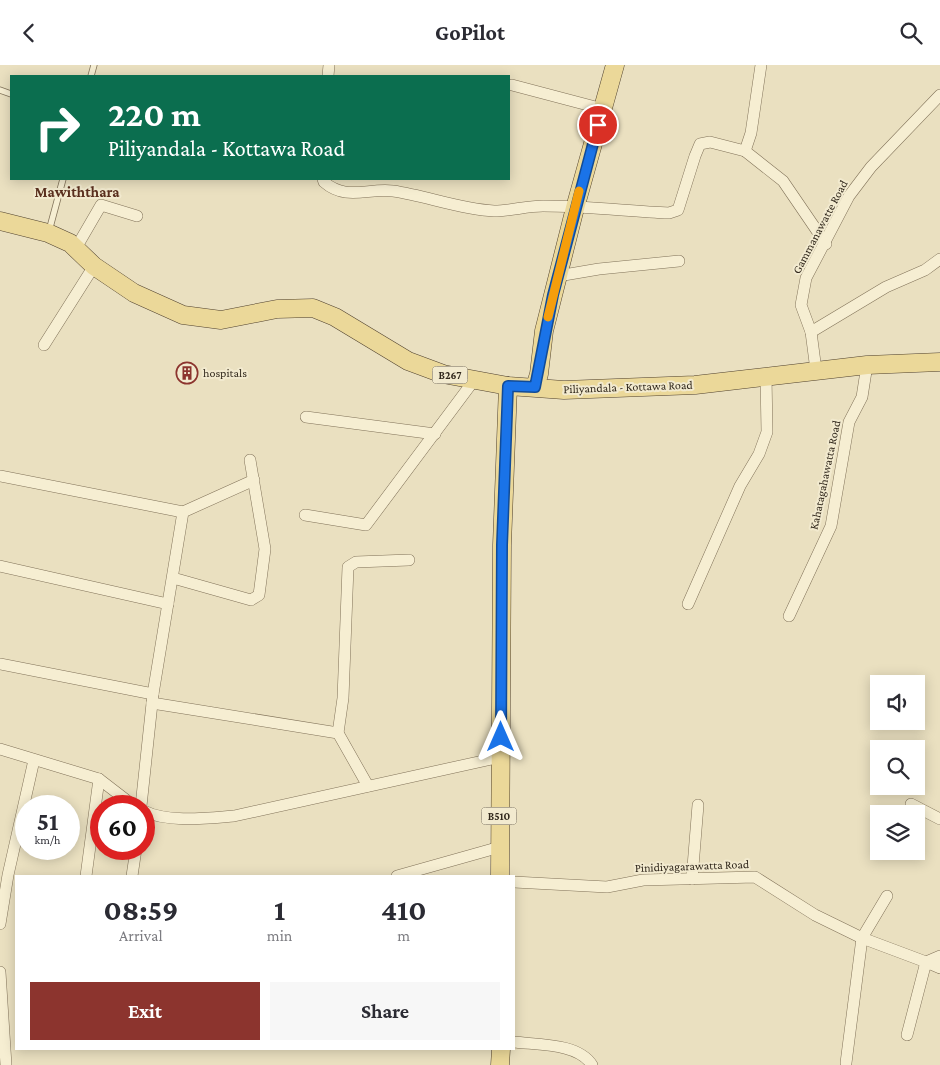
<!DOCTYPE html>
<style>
body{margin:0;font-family:"Crimson Pro",serif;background:#f7f7f7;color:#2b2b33;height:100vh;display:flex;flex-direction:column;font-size:19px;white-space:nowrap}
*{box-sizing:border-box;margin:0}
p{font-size:16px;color:#7c7c81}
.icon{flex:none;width:28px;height:28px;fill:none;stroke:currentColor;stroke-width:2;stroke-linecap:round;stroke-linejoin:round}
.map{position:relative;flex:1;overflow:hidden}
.sheet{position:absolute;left:15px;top:810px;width:500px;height:175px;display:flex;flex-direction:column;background:#fff;border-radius:0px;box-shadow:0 2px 12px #0003}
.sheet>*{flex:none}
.hud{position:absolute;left:10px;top:10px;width:500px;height:105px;border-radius:0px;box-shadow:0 2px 12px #0003;background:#0b6e4f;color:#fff;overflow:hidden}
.fabs{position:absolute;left:870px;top:610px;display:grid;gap:10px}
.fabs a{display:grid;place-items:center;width:55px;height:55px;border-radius:0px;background:#fff;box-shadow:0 2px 12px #0003;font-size:25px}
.speed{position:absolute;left:15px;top:730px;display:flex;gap:10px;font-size:25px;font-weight:700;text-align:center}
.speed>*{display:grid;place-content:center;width:65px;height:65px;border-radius:50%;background:#fff;box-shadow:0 2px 12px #0003;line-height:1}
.speed small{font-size:12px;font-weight:400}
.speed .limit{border:8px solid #d22;background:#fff;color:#111}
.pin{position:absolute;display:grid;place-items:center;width:42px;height:42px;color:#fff;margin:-21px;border:2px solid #fff;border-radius:50%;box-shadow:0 1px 5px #0007}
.me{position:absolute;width:55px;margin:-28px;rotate:0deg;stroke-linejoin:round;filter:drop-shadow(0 0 4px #0008)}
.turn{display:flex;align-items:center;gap:18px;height:105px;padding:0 15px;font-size:22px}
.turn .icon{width:65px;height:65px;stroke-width:2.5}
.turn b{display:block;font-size:35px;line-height:42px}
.eta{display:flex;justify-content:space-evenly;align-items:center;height:85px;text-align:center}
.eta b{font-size:30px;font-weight:700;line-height:35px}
.cta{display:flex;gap:10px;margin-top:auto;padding:10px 15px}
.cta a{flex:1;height:58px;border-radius:0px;background:#8c342e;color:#fff;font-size:20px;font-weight:700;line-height:58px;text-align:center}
.cta a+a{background:#f7f7f7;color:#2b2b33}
header{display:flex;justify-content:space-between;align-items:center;height:65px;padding:0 15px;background:#fff;font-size:22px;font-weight:700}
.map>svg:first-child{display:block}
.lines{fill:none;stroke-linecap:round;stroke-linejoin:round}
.service-casing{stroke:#817259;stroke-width:7}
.minor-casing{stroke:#817259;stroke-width:12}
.primary-casing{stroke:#4f402e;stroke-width:19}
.service{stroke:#f6eed2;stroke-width:5.5}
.minor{stroke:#f6eed2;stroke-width:11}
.primary{stroke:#ebd899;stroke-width:18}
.route-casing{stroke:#114b97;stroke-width:12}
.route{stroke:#1a73e8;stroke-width:9}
.slow{stroke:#f59e0b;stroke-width:9}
.labels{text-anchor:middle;stroke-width:4;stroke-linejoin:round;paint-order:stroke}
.shield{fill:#f2eacf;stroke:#6c6352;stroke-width:1}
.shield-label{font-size:11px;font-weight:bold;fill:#32291d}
.street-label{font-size:12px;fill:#32291d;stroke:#f2eacf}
.poi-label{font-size:12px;fill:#32291d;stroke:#f2eacf;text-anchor:start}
.quarter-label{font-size:15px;font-weight:bold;fill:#5b301f;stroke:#f2eacf}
</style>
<header><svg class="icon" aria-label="back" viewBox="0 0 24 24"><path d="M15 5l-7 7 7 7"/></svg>GoPilot<svg class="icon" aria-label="search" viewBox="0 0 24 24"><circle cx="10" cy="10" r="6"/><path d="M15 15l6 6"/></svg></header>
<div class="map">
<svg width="940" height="1000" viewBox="0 0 940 1000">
<rect width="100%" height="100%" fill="#eae0c0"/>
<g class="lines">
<!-- service casing -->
<g class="service-casing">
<g id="service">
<path d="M91 11 94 0"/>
<path d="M0 25 11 29"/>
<path d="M49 166 63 114"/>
</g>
</g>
<!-- minor casing -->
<g class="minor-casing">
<g id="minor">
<path d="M328 11 329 0"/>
<path d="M512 20 603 44"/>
<path d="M745 86 783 116 826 179"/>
<path d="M323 114 324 117C346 136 367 123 393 126 427 131 459 144 494 146 510 146 527 141 543 141 585 141 627 146 669 148L678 145 695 91 700 79 710 77 745 86 751 68 761 0"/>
<path d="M76 183 101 140 137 151"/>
<path d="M558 211 599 204 679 196"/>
<path d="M811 267 886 222 925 205 940 194"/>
<path d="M44 280 94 201"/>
<path d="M816 305 811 267 801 240 806 213 849 131 871 102 940 30"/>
<path d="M306 352 435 369"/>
<path d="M0 411 183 447 153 629 141 741"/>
<path d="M183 447 254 415"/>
<path d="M305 450 366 460 475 314"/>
<path d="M0 501 168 539"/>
<path d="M173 513 251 535 259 530 265 484 250 395"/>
<path d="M688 539 740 421 759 389 767 367 766 311"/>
<path d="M789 551 831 461 849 357 862 332 867 300"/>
<path d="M0 599 153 629"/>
<path d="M152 638 338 668 368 721"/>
<path d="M338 668 343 633 348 502 356 497 409 495"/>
<path d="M0 684 99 714 134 741"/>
<path d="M911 739 940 754"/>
<path d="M144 746C168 758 208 753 234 751L501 692"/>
<path d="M86 811 99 714"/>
<path d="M132 811 136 784"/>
<path d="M397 811 500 782"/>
<path d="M692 814 698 740"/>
<path d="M514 817 607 822 643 815 755 812 815 850 862 873 926 897 940 891"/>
<path d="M0 859 8 810 34 695"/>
<path d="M0 907 6 1000"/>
<path d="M907 970 926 897 940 903"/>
<path d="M514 977C538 980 578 978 592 1000"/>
<path d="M846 998 862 873 887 831"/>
</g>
</g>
<!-- primary casing -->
<g class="primary-casing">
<g id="primary">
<path d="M0 156 48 168 70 178 94 201 134 228 183 250 221 255 277 244 313 243 335 252 408 296 443 309 508 321 564 325 695 320 867 300 940 297"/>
<path d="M535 322 539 309 544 266 575 143 615 0"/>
<path d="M500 811 502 480 508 321"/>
<path d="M500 1000 501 984"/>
</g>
</g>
<!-- service -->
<use href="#service" class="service"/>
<!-- minor -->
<use href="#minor" class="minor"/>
<!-- primary -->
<use href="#primary" class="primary"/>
</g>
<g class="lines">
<!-- route casing -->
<g class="route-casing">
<path id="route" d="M501 672 502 480 508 321 535 322 553 230 598 60"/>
</g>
<!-- route -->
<use href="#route" class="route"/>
<!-- slow -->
<path class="slow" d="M548 252 579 126"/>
</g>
<!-- icons -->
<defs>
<g id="building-ring" transform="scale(1.125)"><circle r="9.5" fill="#f2eacf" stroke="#8c342e" stroke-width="1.5"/><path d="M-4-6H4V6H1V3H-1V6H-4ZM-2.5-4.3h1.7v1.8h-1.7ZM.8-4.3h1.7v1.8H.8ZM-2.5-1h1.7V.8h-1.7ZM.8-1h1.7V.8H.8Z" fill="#8c342e"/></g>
</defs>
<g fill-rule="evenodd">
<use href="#building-ring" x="187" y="308"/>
</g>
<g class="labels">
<!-- shield labels -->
<g class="shield">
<rect x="432.5" y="301.5" width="35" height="17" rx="4"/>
<rect x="481.5" y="742.5" width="35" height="17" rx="4"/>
</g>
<g class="shield-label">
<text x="450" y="314">B267</text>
<text x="499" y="755">B510</text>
</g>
<!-- street labels -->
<g class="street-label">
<text transform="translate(820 162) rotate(-62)" y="4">Gammanawatte Road</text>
<text transform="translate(628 322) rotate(-2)" y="4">Piliyandala - Kottawa Road</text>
<text transform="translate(825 410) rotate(-78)" y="4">Kahatagahawatta Road</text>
<text transform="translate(692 801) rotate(-2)" y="4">Pinidiyagarawatta Road</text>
</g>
<!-- poi labels -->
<g class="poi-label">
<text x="203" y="312">hospitals</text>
</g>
<!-- quarter labels -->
<g class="quarter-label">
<text x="77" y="132">Mawiththara</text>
</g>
</g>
</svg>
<div class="fabs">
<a><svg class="icon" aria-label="sound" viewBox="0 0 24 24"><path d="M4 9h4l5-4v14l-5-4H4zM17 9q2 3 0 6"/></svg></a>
<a><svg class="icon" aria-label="search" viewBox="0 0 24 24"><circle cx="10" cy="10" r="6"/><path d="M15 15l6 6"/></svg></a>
<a><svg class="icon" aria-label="layers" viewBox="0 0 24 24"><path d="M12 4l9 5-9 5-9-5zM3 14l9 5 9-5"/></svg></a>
</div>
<div class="speed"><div>51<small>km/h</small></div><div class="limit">60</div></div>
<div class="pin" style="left:598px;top:60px;background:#d93025"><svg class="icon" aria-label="arrive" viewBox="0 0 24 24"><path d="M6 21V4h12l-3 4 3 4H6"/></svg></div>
<svg class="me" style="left:501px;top:672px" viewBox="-20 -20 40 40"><path d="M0-17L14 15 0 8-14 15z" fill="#1a73e8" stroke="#fff" stroke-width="4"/></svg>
<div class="hud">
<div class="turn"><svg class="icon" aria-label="right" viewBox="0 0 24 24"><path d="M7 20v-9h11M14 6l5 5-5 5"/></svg><div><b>220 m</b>Piliyandala - Kottawa Road</div></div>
</div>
<section class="sheet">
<div class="eta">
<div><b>08:59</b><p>Arrival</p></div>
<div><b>1</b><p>min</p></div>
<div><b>410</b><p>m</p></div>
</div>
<div class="cta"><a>Exit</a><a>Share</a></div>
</section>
</div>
